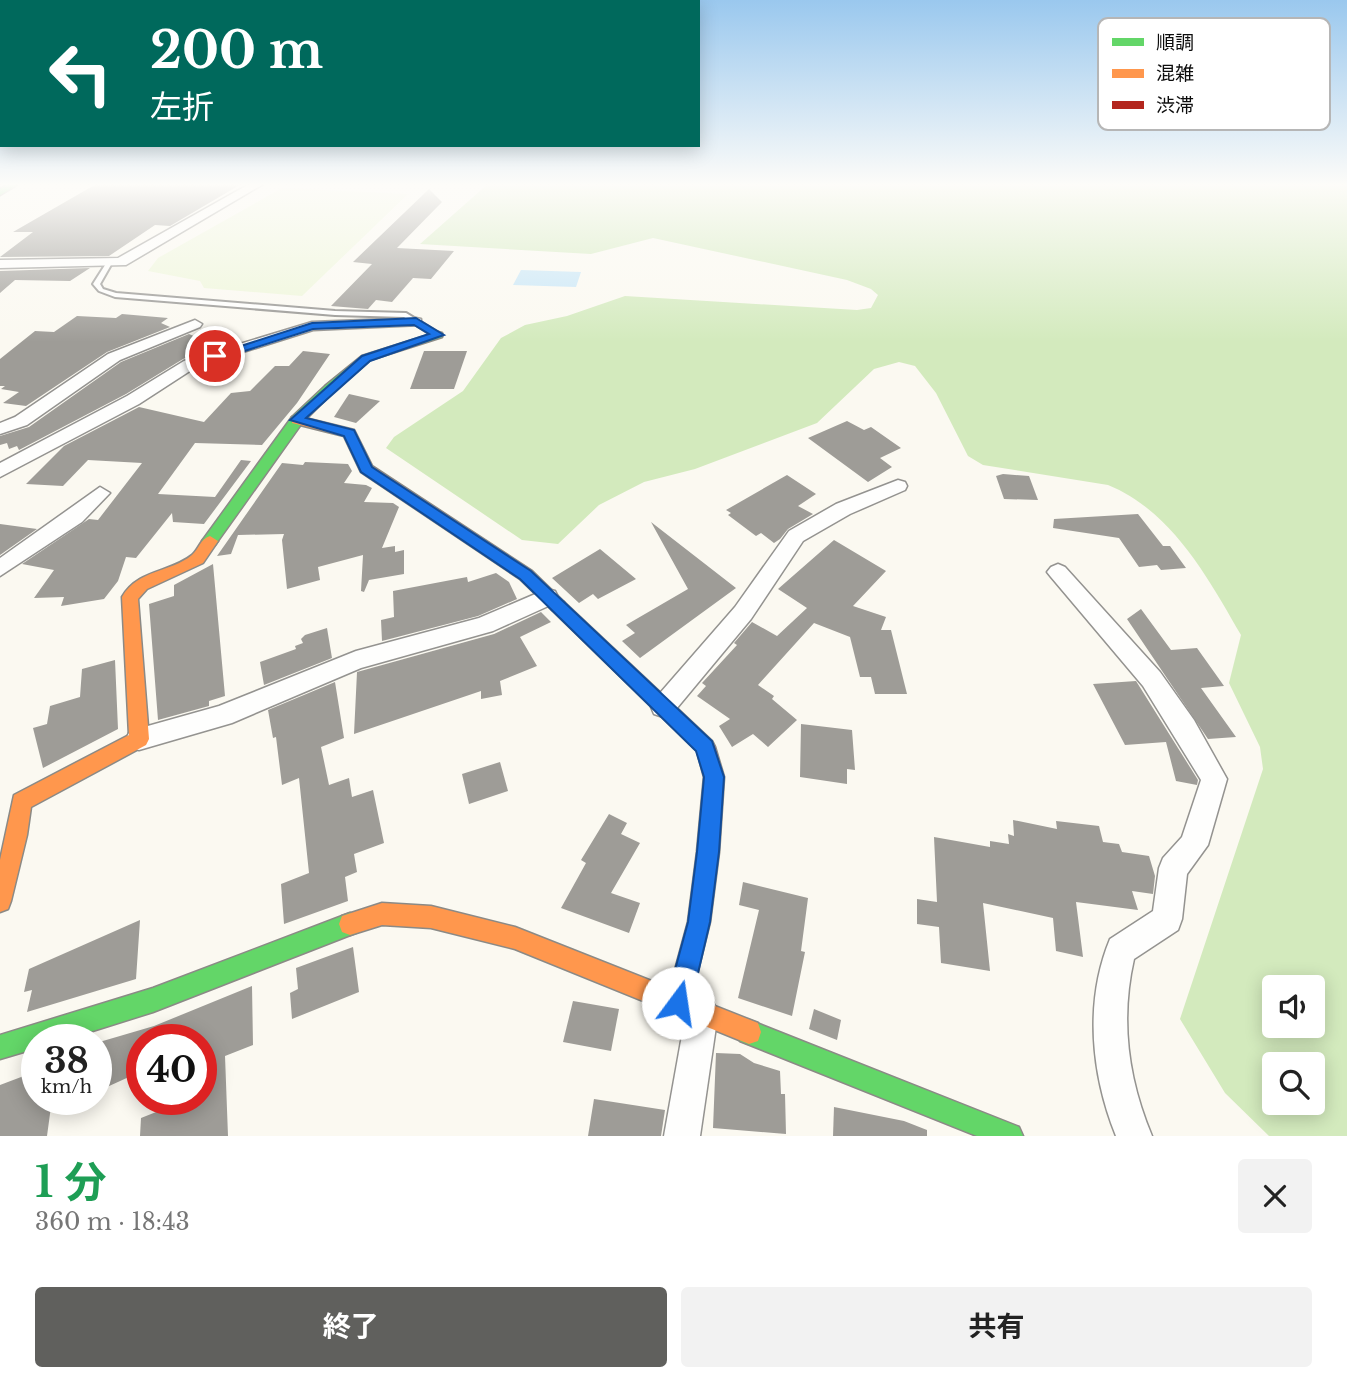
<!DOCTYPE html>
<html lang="ja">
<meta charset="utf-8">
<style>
body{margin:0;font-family:"Libre Baskerville","Noto Sans JP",serif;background:#f2f2f2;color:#222;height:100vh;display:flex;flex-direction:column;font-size:26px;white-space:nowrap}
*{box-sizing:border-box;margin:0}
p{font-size:23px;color:#767676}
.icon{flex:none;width:38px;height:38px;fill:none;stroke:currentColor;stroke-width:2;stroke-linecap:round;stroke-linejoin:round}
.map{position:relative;height:1136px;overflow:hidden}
.drawer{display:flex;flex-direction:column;background:#fff;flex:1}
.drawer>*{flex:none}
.banner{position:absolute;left:0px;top:0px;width:700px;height:147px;box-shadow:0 4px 18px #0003;background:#00695c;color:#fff;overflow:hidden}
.buttons{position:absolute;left:1262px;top:975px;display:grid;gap:14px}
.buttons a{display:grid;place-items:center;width:63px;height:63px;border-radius:7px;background:#fff;box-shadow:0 4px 18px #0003;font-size:35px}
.speed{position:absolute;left:21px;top:1024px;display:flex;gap:14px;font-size:35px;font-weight:700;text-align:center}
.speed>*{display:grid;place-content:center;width:91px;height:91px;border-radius:50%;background:#fff;box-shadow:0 4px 18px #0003;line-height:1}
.speed small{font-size:18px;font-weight:400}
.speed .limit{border:10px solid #d22;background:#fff;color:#111}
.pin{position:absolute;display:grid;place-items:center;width:60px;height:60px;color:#fff;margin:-30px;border:4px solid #fff;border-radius:50%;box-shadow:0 2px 7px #0007}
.me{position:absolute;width:77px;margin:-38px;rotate:14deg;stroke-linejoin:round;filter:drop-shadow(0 0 5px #0008)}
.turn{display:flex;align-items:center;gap:24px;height:147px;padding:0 35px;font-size:32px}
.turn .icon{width:91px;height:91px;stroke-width:2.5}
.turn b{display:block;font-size:49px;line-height:60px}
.round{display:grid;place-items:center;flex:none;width:74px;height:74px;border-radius:7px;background:#f2f2f2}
.summary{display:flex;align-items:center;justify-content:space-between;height:119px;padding:0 35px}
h1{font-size:42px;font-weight:700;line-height:52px;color:#1e9e55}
.action{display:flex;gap:14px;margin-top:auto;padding:14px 35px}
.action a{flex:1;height:80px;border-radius:7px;background:#60605d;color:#fff;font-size:28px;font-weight:700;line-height:80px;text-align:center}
.action a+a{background:#f2f2f2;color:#222}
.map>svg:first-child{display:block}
.forest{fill:#d3eabd;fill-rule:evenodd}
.pitch{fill:#eef6d9}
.water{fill:#c5e5f7}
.building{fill:#9e9c97}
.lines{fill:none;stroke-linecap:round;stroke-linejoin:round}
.lane-casing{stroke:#949390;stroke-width:4}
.street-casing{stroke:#949390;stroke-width:3}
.fast-casing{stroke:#8b8a86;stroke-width:3}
.slow-casing{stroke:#8b8a86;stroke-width:3}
.jam-casing{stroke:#8b8a86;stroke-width:3}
.lane{fill:#fefefd;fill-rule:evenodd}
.street{fill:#fefefd;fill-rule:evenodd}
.fast{fill:#63d668;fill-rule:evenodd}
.slow{fill:#ff974d;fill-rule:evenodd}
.jam{fill:#b3261e;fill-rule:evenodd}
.route{fill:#1a73e8;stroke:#114b97;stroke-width:2}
.key{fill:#fff;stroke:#b6b6b6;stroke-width:2}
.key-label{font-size:19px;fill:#0d0d0d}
</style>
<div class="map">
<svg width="1347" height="1136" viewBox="0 0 1347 1136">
<rect width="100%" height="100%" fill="#fbf9f1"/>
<!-- forest -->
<path class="forest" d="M489 183H1347V1136H1269L1225 1093 1180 1019 1263 769 1260 747 1229 683 1241 635C1208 578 1172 511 1108 485L983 465 968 456 936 393 915 366 899 362 874 369 817 423 695 469 644 482 599 505 558 544 522 540 386 448 394 437 463 391 501 338 525 325 567 316 625 296 857 310 871 308 878 295 871 289 847 280 653 238 591 254 420 244ZM1274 987H1312V1026H1274ZM1274 1064H1312V1102H1274Z"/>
<!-- pitch -->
<path class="pitch" d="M282 188 408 194 302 296 204 288 200 281 148 271 158 258Z"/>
<!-- water -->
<path class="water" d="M521 270 581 272 576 287 513 285Z"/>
<!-- building -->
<g class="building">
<path d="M98 183H243L170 226 155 225 109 256 0 257 33 232H13Z"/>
<path d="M429 189 442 202 397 248 454 251 431 279 413 278 392 302 376 300 368 309 331 306 372 264 353 262Z"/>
<path d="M90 268 70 281 15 280 0 293V271Z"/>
<path d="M122 314 168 318 161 323 170 327 107 352 26 406 3 403 19 392 1 389 5 386H0V359L35 331 54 332 77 316 116 318Z"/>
<path d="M189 334 215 345 183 359 126 394 19 450 17 446 9 449 7 443 0 445V436L29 427 121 362Z"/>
<path d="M303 351 330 354 297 403 262 445 195 443 158 494 215 497 241 460 251 461 204 524 173 522 172 513 136 558 126 557 118 581 104 599 61 606 64 597 34 598 54 570 22 564 89 519 98 520 142 463 88 460 63 486 26 484 64 446 139 407 204 422 231 393 250 391 275 366H289Z"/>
<path d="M424 351H467L454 389H410Z"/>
<path d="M349 394 380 401 356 423 334 417Z"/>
<path d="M847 421 864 430 871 427 901 448 880 458 892 467 868 482 808 438Z"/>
<path d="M305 462 348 464 352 471 344 483 366 485 372 488 364 502 393 503 399 507 382 548 395 546V552L404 550V574L369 580 364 592 361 591 363 555 318 567 320 580 287 589 282 540 284 534 238 535 231 554 217 556 282 463 303 465Z"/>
<path d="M1003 474 1029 476 1038 500 1004 499 996 476Z"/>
<path d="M787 475 816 494 798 506 813 514 788 529 780 539 774 543 761 533 756 536 728 515 731 513 726 510Z"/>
<path d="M1138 514 1163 546H1170L1186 568 1161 570 1157 565 1139 567 1119 538 1053 528 1054 519Z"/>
<path d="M651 522 736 588 640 658 622 641 635 633 626 625 688 589Z"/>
<path d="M0 524 37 529 0 555Z"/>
<path d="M834 540 886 571 853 606 886 617 881 630H891L907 694H875L871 677H860L850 637 814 623 758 685 774 696 772 699 797 720 768 747 753 734 732 747 719 726 730 719 697 696 706 686 702 683 737 645 734 643 752 622 777 636 807 608 778 589Z"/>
<path d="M600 549 636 579 598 599 593 594 579 603 552 578Z"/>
<path d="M213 564 225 696 209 701V706L158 720 149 604 174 596V585Z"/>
<path d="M496 573 509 582 517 599 524 596 478 616 382 641 381 620 394 617 393 591 467 577 468 582Z"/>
<path d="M1141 609 1171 650 1197 648 1224 686 1201 688 1236 737 1208 739 1127 619Z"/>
<path d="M541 612 551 622 520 637 537 666 500 681 502 695 481 699V691L354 734 357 672 494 634Z"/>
<path d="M327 628 332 658 264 685 260 662 296 649 295 646 303 643 301 639 305 635Z"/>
<path d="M115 660 118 729 43 768 33 728 47 724 50 706 80 697 82 669Z"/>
<path d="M1136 681 1198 780 1197 785 1176 781 1166 742 1125 745 1093 684Z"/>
<path d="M335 682 344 738 321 747 329 785 349 778 352 797 373 790 384 843 354 854 357 872 345 877 348 901 284 924 281 884 309 873 299 778 282 785 276 737 273 738 268 710Z"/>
<path d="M801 724 852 730 855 770 847 769V784L800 777Z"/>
<path d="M500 762 508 791 469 804 462 774Z"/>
<path d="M609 814 627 823 621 834 640 843 611 893 640 903 629 933 561 908 586 863 581 860Z"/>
<path d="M1013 820 1057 829 1056 821 1099 826 1103 842 1119 844 1122 852 1149 856 1155 876 1153 894 1132 891 1138 910 1076 902 1083 957 1056 951 1053 918 983 903 990 971 941 963 939 927 917 924V899L937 902 934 837 990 847V841L1009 844 1008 834 1014 836Z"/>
<path d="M743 882 808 898 801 951 805 952 792 1016 738 998 759 910 739 905Z"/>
<path d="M140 920 136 979 27 1012 32 990 24 992 29 969Z"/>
<path d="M353 947 359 992 292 1019 290 993 298 989 296 968Z"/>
<path d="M252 986 253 1045 225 1056 228 1136H140L141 1118 189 1099H201V1040H142V1071L96 1092V1043L154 1026Z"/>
<path d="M573 1001 619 1009 611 1051 563 1042Z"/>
<path d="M814 1009 841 1020 837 1040 809 1029Z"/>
<path d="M716 1053 740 1054 754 1063 780 1071 781 1094H785L786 1134 713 1128Z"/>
<path d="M37 1071V1099H52L47 1136H0V1085Z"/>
<path d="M594 1099 665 1110 661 1136H588Z"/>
<path d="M834 1107 904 1121 927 1130V1136H833Z"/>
</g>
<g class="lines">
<!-- lane casing -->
<g class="lane-casing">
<path id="lane" d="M109 261 112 263 100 284 103 289 116 293 335 311 406 313 442 335 435 337 404 317 335 315 115 297 99 291 93 284 107 262Z"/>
</g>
<!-- street casing -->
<g class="street-casing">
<g id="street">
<path d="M251 183H265L126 265 0 268V260L118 258Z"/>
<path d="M416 318 421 319V325L313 330 196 367 139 404 0 477V463L127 396 184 361 312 322Z"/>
<path d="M195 320 202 324 200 327 120 360 27 425 0 434V423L15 417 108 354Z"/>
<path d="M898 480 905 482 907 486 905 490 850 514 803 541 751 619 672 714 663 717 654 714 651 707 654 700 735 607 789 531 836 504Z"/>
<path d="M100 487 110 493 82 522 0 576V558Z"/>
<path d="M1058 564 1065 567 1160 672 1194 720 1227 779 1208 845 1187 874 1182 919 1178 930 1134 959C1120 1020 1128 1079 1152 1136H1116C1091 1074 1084 1002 1110 939L1153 911 1159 868 1163 858 1182 837 1201 780 1143 686 1051 577 1047 572 1051 567Z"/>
<path d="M547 589 555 591 558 597 555 603 493 631 361 668 232 723 139 750 130 747 126 739 130 731 219 706 356 651 479 618Z"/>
<path d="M702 997 713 1002 718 1013 700 1136H664L686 1013 691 1002Z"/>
</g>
</g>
<!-- fast casing -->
<g class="fast-casing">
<g id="fast">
<path d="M10 183H20L0 195V189Z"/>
<path d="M438 332 442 333V337L370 360 333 392 302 423 215 545H205L202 541 205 537 292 417 325 386 362 356Z"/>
<path d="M350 913 358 916 361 924 358 932 153 1012 64 1040H37V1048L0 1059V1035L153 988Z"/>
<path d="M749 1020 1019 1127 1023 1136H977L740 1041 737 1032 740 1023Z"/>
</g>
</g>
<!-- slow casing -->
<g class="slow-casing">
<g id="slow">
<path d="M297 416 354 430 372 466 532 571 564 602 566 606 564 610H552L520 579 361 472 344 436 292 423V417Z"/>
<path d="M210 536 218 541 203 563 147 589 138 599 149 739 146 745 31 807 27 835 11 901 8 909 0 912V860L14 795 129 735 122 597C138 569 170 573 192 555 199 549 200 539 210 536Z"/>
<path d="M382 903 431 906 515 927 758 1023 761 1032 758 1041 749 1044 515 949 431 928 382 925 350 935 342 932 339 924 342 916Z"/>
</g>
</g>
<!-- jam casing -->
<g class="jam-casing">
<path id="jam" d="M558 600 564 602 712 741 715 747 724 777 719 852 710 922 690 1003 687 1012 678 1015 669 1012 666 1003 688 922 697 852 704 777 697 751 552 610 550 606 552 602Z"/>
</g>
<!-- lane -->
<use href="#lane" class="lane"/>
<!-- street -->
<use href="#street" class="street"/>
<!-- fast -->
<use href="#fast" class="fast"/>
<!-- slow -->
<use href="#slow" class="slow"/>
<!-- jam -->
<use href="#jam" class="jam"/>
</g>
<!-- sky -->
<linearGradient id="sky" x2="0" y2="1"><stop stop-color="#9ac8ee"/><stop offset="0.54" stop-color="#fdfcf9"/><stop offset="1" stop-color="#fdfcf9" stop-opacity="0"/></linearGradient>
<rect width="1347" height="342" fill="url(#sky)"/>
<!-- route -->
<path class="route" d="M416 318 444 335 370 361 306 418 354 430 372 467 531 571 712 741 724 777 719 852 710 922 691 1003 687 1012 678 1016 670 1012 666 1003 688 922 697 852 704 777 696 751 520 579 361 472 344 436 290 420 362 356 429 334 414 325 313 329 220 359 210 356 312 323Z"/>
<!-- legend -->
<rect x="1098" y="18" width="232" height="112" rx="10" class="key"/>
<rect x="1112" y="38" width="32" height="8" fill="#63d668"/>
<rect x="1112" y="69" width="32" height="9" fill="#ff974d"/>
<rect x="1112" y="101" width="32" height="8" fill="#b3261e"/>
<g class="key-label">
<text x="1156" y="49">順調</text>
<text x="1156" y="80">混雑</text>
<text x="1156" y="112">渋滞</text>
</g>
</svg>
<div class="buttons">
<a><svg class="icon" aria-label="sound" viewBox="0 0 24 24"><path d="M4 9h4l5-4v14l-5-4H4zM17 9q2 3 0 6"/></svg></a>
<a><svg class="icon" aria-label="search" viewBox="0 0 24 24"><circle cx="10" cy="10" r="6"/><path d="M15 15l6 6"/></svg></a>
</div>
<div class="speed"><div>38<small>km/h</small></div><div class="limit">40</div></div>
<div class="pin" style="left:215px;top:356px;background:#d93025"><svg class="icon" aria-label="arrive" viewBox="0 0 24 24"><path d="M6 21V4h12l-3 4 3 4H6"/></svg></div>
<svg class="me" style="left:678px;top:1003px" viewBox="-20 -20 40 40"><circle r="19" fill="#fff"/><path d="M0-13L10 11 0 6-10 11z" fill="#1a73e8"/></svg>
<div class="banner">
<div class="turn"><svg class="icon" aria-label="left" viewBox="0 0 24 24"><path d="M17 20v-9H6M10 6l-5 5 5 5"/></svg><div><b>200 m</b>左折</div></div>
</div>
</div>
<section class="drawer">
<div class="summary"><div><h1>1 分</h1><p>360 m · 18:43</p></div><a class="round"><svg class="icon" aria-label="close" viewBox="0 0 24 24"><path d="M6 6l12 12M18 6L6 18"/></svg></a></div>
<div class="action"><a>終了</a><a>共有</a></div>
</section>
